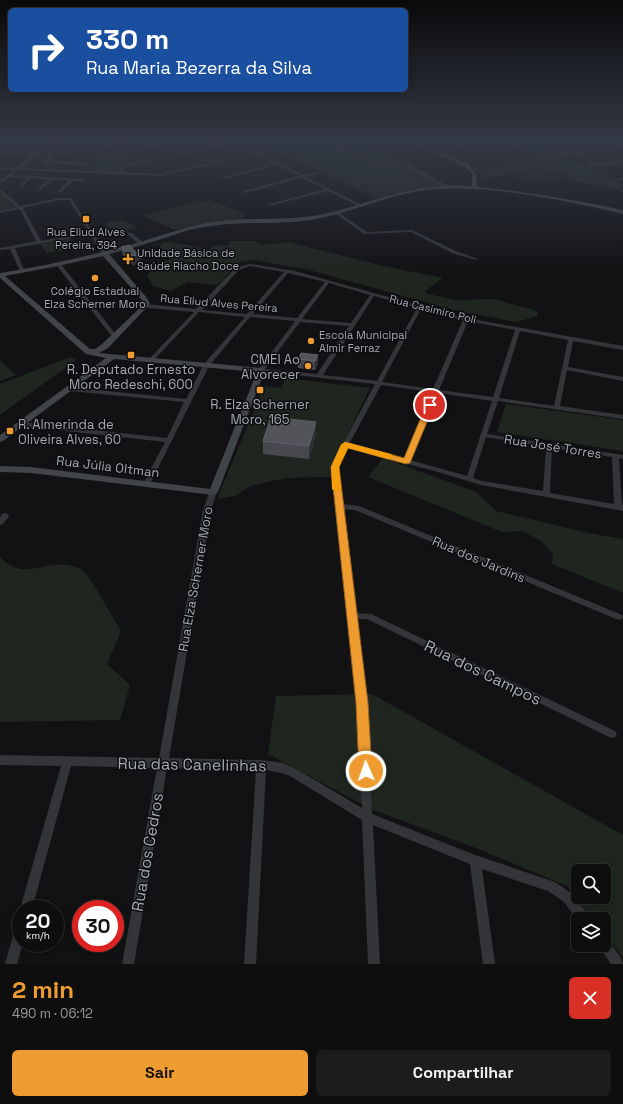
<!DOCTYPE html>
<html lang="pt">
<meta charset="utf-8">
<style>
body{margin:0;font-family:"Space Grotesk",sans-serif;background:#1c1c1d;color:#f1f3f6;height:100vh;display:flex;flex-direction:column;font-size:15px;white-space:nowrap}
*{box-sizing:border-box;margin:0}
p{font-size:13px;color:#9b9c9e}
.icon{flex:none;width:22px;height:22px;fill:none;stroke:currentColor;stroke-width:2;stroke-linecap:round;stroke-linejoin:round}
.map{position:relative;height:964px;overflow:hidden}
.sheet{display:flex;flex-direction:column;background:#0e0e0f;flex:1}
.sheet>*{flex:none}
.hud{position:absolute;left:8px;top:8px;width:400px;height:84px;border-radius:6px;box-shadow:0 2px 10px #0003,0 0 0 1px #2e2e2f;background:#1a4fa0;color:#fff;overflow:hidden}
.fabs{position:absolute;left:571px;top:864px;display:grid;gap:8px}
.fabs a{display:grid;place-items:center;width:40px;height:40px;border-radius:6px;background:#0e0e0f;box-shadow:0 2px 10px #0003,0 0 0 1px #2e2e2f;font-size:20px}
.speed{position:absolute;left:12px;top:900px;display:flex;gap:8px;font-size:20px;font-weight:700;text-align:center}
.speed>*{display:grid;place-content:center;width:52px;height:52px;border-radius:50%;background:#0e0e0f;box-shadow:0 2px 10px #0003,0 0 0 1px #2e2e2f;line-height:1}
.speed small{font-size:10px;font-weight:400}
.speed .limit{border:6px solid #d22;background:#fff;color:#111}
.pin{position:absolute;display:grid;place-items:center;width:34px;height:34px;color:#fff;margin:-17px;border:2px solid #fff;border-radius:50%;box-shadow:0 1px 4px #0007}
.me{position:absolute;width:44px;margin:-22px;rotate:358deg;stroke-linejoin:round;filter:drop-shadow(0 0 3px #0008)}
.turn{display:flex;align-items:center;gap:14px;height:84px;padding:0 12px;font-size:18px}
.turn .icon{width:52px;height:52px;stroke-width:2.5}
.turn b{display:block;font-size:28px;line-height:34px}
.round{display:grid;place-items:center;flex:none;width:42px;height:42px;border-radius:6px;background:#1c1c1d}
.headline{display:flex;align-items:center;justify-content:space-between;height:68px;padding:0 12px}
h1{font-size:24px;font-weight:700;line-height:30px;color:#ee9c30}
.primary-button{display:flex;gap:8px;margin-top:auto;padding:8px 12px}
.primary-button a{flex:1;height:46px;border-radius:6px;background:#ee9c30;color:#111;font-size:16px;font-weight:700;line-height:46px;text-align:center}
.primary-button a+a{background:#1c1c1d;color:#f1f3f6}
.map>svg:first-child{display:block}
.green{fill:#1f261f;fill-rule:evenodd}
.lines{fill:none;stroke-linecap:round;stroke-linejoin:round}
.stream{stroke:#2c363c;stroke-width:1}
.street{fill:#333539;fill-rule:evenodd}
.secondary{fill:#414449;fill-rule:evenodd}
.wall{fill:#48494f}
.shaded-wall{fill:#2e2f33}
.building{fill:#52545a;stroke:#5f6168}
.route{fill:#ee9c30;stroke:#9b651f}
.slow{fill:#f59e0b}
.poi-dot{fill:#ee9c30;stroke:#0d0d0f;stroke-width:1.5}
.labels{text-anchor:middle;stroke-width:3;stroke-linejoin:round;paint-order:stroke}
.far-poi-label{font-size:11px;fill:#a4aab4;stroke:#0d0d0f}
.far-street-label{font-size:11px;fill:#a4aab4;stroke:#0d0d0f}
.poi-label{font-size:13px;fill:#a4aab4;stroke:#0d0d0f}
.street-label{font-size:13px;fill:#a4aab4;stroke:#0d0d0f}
.near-street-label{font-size:16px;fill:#a4aab4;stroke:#0d0d0f}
</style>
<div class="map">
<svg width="623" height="964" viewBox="0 0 623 964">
<rect width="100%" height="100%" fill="#121214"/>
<!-- green -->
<g class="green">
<path d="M256 141H364L451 186 412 189 379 199Z"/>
<path d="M421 141H491L444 151Z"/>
<path d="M499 141H527L550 151H545L550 154 592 168 622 183 623 187 613 188 574 181 561 172H517L479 180V172L535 158 536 165 552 163 539 159 527 151Z"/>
<path d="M102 152 133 154 118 172 87 170 93 168Z"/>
<path d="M539 173 555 175 558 177 571 181 511 176Z"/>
<path d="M3 193 18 207 0 211V194Z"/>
<path d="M209 200 246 214 241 220 207 223 175 230 142 215Z"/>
<path d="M123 220 138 228 127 230 129 233 108 237 107 234 97 235 95 232 105 229 106 223Z"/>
<path d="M70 239 71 249 47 253 40 244Z"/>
<path d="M230 241H254L262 245 288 242 383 266 443 278 425 291 428 294 456 300 494 299 537 311 538 316 516 322 458 311 309 270 254 260 240 262 217 285 188 282 171 291 153 286 147 275 159 262 171 259 160 248 161 244 167 242 210 249 214 246 230 245Z"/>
<path d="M71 357 76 360 0 415V384Z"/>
<path d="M0 360 16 375 0 381Z"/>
<path d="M286 378 370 388 333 464 331 477 286 478 250 486 235 496 217 499 264 386 281 388Z"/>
<path d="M506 404 623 420V451L497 432Z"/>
<path d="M383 458 476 492 496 511 588 533 623 539V593L552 564 553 554 541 541 522 531 502 532 368 477Z"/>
<path d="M0 556C23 587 55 551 83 571 91 577 114 620 121 631L107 664 130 685 120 720 0 722Z"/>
<path d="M372 694 623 835V958L604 933V919H593L567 886 481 850 371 809 268 754 276 696ZM578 871H604V897H578Z"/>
</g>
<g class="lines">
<!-- stream -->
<path class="stream" d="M523 141 549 155 584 168 623 192"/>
<!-- street -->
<g class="street">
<path d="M49 141H53L39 153 94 155 100 150 63 148 61 147 63 146 102 148 107 143 89 142 87 141 159 143 170 141H176L149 147 145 151 143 150 147 145H150L111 143 96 157 54 155 48 161 89 163 88 165 45 163 43 162 50 155H37L21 168 118 172 126 164 230 142 229 141H235L255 152 272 148V150L258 153 303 175 320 171V173L306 177 364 206 361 207 328 191 269 206V204L325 189 302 178 243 193V191L299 176 277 165 223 179V177L274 164 254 154 161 176 18 170 12 175 82 179 84 180 82 181H73L60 193 58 192 59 191 69 180H53L40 190 38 189 48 179 31 178 22 186 20 185 27 178 9 177 0 184V181L14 170 0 169V167L16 168 33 154 0 153V151L35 152ZM233 143 252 153 161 174 122 172 128 166Z"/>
<path d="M552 141H556L575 151 623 145V147L578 153 598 164 623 161V163L588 167V165L594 164 574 153 558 155V153L571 151Z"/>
<path d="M340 142 343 143 337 149 351 151 382 167 402 164 409 165 450 188 447 189 407 167 402 166 381 169 349 153 335 151 333 149Z"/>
<path d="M477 168 479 169 478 170 471 171 469 170Z"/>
<path d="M623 178V180L614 181 612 180Z"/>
<path d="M0 189 21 206 59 198H71L107 254 103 255 90 235 15 248 25 272 21 273 10 249 0 250V248L36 241 21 211 19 209 0 213V211L17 207 0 192ZM59 200H69L89 232 41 241 23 208Z"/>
<path d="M336 212H338L367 232 412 230 456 251 478 259 476 260 452 253 411 232 364 234 336 214Z"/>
<path d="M128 233H132L144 243V245H140L128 235Z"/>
<path d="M57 264H61L117 336V338H113L57 266Z"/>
<path d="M250 264 295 271 460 317 623 346V350L573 341 568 367 623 377V381L567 370 560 406 623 415V419L498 401 487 434 623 455V459L619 458 622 505H623V511L481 485 438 472 347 448 339 462 337 471 342 504 359 506 622 615 623 617 622 619 619 620 616 619 355 510 342 509 355 613 371 614 615 731 617 734 615 737 612 738 609 737 367 619H356L367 703 372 814 475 855 555 882 571 893 589 915 591 919 578 920 563 901 548 891 482 869 495 964H483L470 864 373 825 380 964H368L362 820 290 776 282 773 266 770 256 964H244L256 770 167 768 134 964H122L157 768 71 766 32 909H21V911L20 909 61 766 0 765V755L159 758 203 510 210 490H216L217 492 211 510 169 758 261 760 283 763 298 770 362 808 357 703 331 471 333 462 375 384 259 371V369L295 321 250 317 209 366 149 486H147L143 484 165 442 21 426 18 424 21 422 167 438 184 402 69 391 66 389 69 387 186 399 204 364 245 317 199 312 153 361 151 362 148 360 149 359 194 312 147 308 144 306 147 304 196 309 235 268ZM250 266 284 272 247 314 202 310 239 270ZM288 273 325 282 297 318 253 314ZM329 283 370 295 351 323 302 319ZM374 296 417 308 377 381 323 375ZM421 309 463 320 433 389 382 382ZM468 321 515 330 493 397 439 390ZM300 322 349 326 317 374 265 369ZM520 331 568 340 554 406 499 398ZM381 385 432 392 404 458 349 444ZM438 393 492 401 467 476 410 460ZM486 437 546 447 543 491 482 481 473 478ZM552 448 612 457 614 504 550 493Z"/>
<path d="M5 513 8 514 9 516 3 524 0 525V517L2 514Z"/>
<path d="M21 923V943H23L17 964H5L15 929 17 925Z"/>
<path d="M604 939C610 942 622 957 623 964H611L598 945H604Z"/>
</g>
<!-- secondary -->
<path class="secondary" d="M409 141H414L468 164 476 174 477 187C526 191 575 200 623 210V214C562 200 481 182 419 191 382 197 348 214 310 220 277 225 244 221 211 226 191 228 174 235 155 241 140 246 124 250 109 254L147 298 150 304 108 348 99 353 261 368 265 370 218 492 213 495 31 473 0 472V466L31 467 210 489 257 372 114 359 3 441 0 442V435L106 358 86 354 0 278V273C45 266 89 256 133 244 158 237 181 228 206 223 245 216 285 222 324 214 351 208 376 198 403 192 426 186 449 185 472 186V174L464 166ZM103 256 142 300 144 304 102 344 95 349H90L5 276 53 267Z"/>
</g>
<!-- wall -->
<g class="wall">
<path d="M121 247 139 255 140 263 133 265 123 255Z"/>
<path d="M318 355V364L315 370 298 368V359Z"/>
<path d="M316 422V434L309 459 263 454V441Z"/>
</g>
<!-- shaded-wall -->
<g class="shaded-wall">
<path d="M139 255 140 263 133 265 131 256Z"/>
<path d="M318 355V364L315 370V361Z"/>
<path d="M316 422V434L309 459V446Z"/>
</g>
<!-- building -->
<g class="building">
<path d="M129 245 139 255 131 256 121 247Z"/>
<path d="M301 353 318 355 315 361 298 359Z"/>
<path d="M271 417 316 422 309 446 263 441Z"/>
</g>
<!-- sky -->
<linearGradient id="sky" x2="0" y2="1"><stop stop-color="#0a0a0b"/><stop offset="0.51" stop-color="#333945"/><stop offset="1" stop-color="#333945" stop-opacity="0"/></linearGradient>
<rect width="623" height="276" fill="url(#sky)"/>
<!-- route -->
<path class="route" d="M427 403 434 405 410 463 406 464 348 448 339 467 368 703 372 771 370 776 366 777 361 776 359 771 356 703 331 467 341 445 345 442 404 458Z"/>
<!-- slow -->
<path class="slow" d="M345 442 391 454 393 456 388 459 348 448 339 467 341 489 336 492 332 489 331 467 341 445Z"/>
<!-- markers -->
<g class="poi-dot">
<rect x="82" y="215" width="8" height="8" rx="2"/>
<path d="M126 253h4v4h4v4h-4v4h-4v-4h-4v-4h4z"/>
<circle cx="95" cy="278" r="4"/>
<circle cx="311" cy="341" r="4"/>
<rect x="127" y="351" width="8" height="8" rx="2"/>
<circle cx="308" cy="366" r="4"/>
<rect x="256" y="386" width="8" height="8" rx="2"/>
<rect x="6" y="427" width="8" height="8" rx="2"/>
</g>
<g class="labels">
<!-- far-poi labels -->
<g class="far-poi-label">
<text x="86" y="236">Rua Eliud Alves<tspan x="86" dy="13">Pereira, 394</tspan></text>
<text x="137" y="257" text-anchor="start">Unidade Básica de<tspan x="137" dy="13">Saúde Riacho Doce</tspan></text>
<text x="95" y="295">Colégio Estadual<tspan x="95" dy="13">Elza Scherner Moro</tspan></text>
<text x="319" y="339" text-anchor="start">Escola Municipal<tspan x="319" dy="13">Almir Ferraz</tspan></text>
</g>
<!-- far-street labels -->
<g class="far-street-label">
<text transform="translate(219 303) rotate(5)" y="4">Rua Eliud Alves Pereira</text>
<text transform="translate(433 309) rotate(14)" y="4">Rua Casimiro Poli</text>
</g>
<!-- poi labels -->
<g class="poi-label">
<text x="300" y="364" text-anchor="end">CMEI Ao<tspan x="300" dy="15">Alvorecer</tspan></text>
<text x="131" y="374">R. Deputado Ernesto<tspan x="131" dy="15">Moro Redeschi, 600</tspan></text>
<text x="260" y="409">R. Elza Scherner<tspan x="260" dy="15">Moro, 165</tspan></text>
<text x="18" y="429" text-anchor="start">R. Almerinda de<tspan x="18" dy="15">Oliveira Alves, 60</tspan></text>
</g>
<!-- street labels -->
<g class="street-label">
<text transform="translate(553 446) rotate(9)" y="5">Rua José Torres</text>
<text transform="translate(108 466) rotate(7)" y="5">Rua Júlia Oltman</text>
<text transform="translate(479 559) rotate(23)" y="5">Rua dos Jardins</text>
<text transform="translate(195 579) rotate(-80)" y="5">Rua Elza Scherner Moro</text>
</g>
<!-- near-street labels -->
<g class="near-street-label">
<text transform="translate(483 672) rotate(26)" y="6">Rua dos Campos</text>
<text transform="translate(192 764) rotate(1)" y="6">Rua das Canelinhas</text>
<text transform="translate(147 852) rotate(-80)" y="6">Rua dos Cedros</text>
</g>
</g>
</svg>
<div class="fabs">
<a><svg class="icon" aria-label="search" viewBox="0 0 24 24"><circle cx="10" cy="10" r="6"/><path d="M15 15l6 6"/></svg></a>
<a><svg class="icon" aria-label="layers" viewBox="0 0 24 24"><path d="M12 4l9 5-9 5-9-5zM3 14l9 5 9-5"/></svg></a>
</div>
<div class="speed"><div>20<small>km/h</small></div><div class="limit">30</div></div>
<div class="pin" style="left:430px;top:405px;background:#d93025"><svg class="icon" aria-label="arrive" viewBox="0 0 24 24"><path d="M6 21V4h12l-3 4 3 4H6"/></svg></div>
<svg class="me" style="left:366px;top:771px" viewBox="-20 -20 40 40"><circle r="17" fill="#ee9c30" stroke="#fff" stroke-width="3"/><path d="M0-11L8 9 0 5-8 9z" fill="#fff"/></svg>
<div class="hud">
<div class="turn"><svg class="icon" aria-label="right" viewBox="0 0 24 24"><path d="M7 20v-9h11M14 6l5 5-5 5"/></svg><div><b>330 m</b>Rua Maria Bezerra da Silva</div></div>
</div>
</div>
<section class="sheet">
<div class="headline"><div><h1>2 min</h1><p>490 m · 06:12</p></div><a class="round" style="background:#d93025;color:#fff"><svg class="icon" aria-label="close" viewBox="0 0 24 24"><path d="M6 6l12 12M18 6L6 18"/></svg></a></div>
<div class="primary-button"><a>Sair</a><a>Compartilhar</a></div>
</section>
